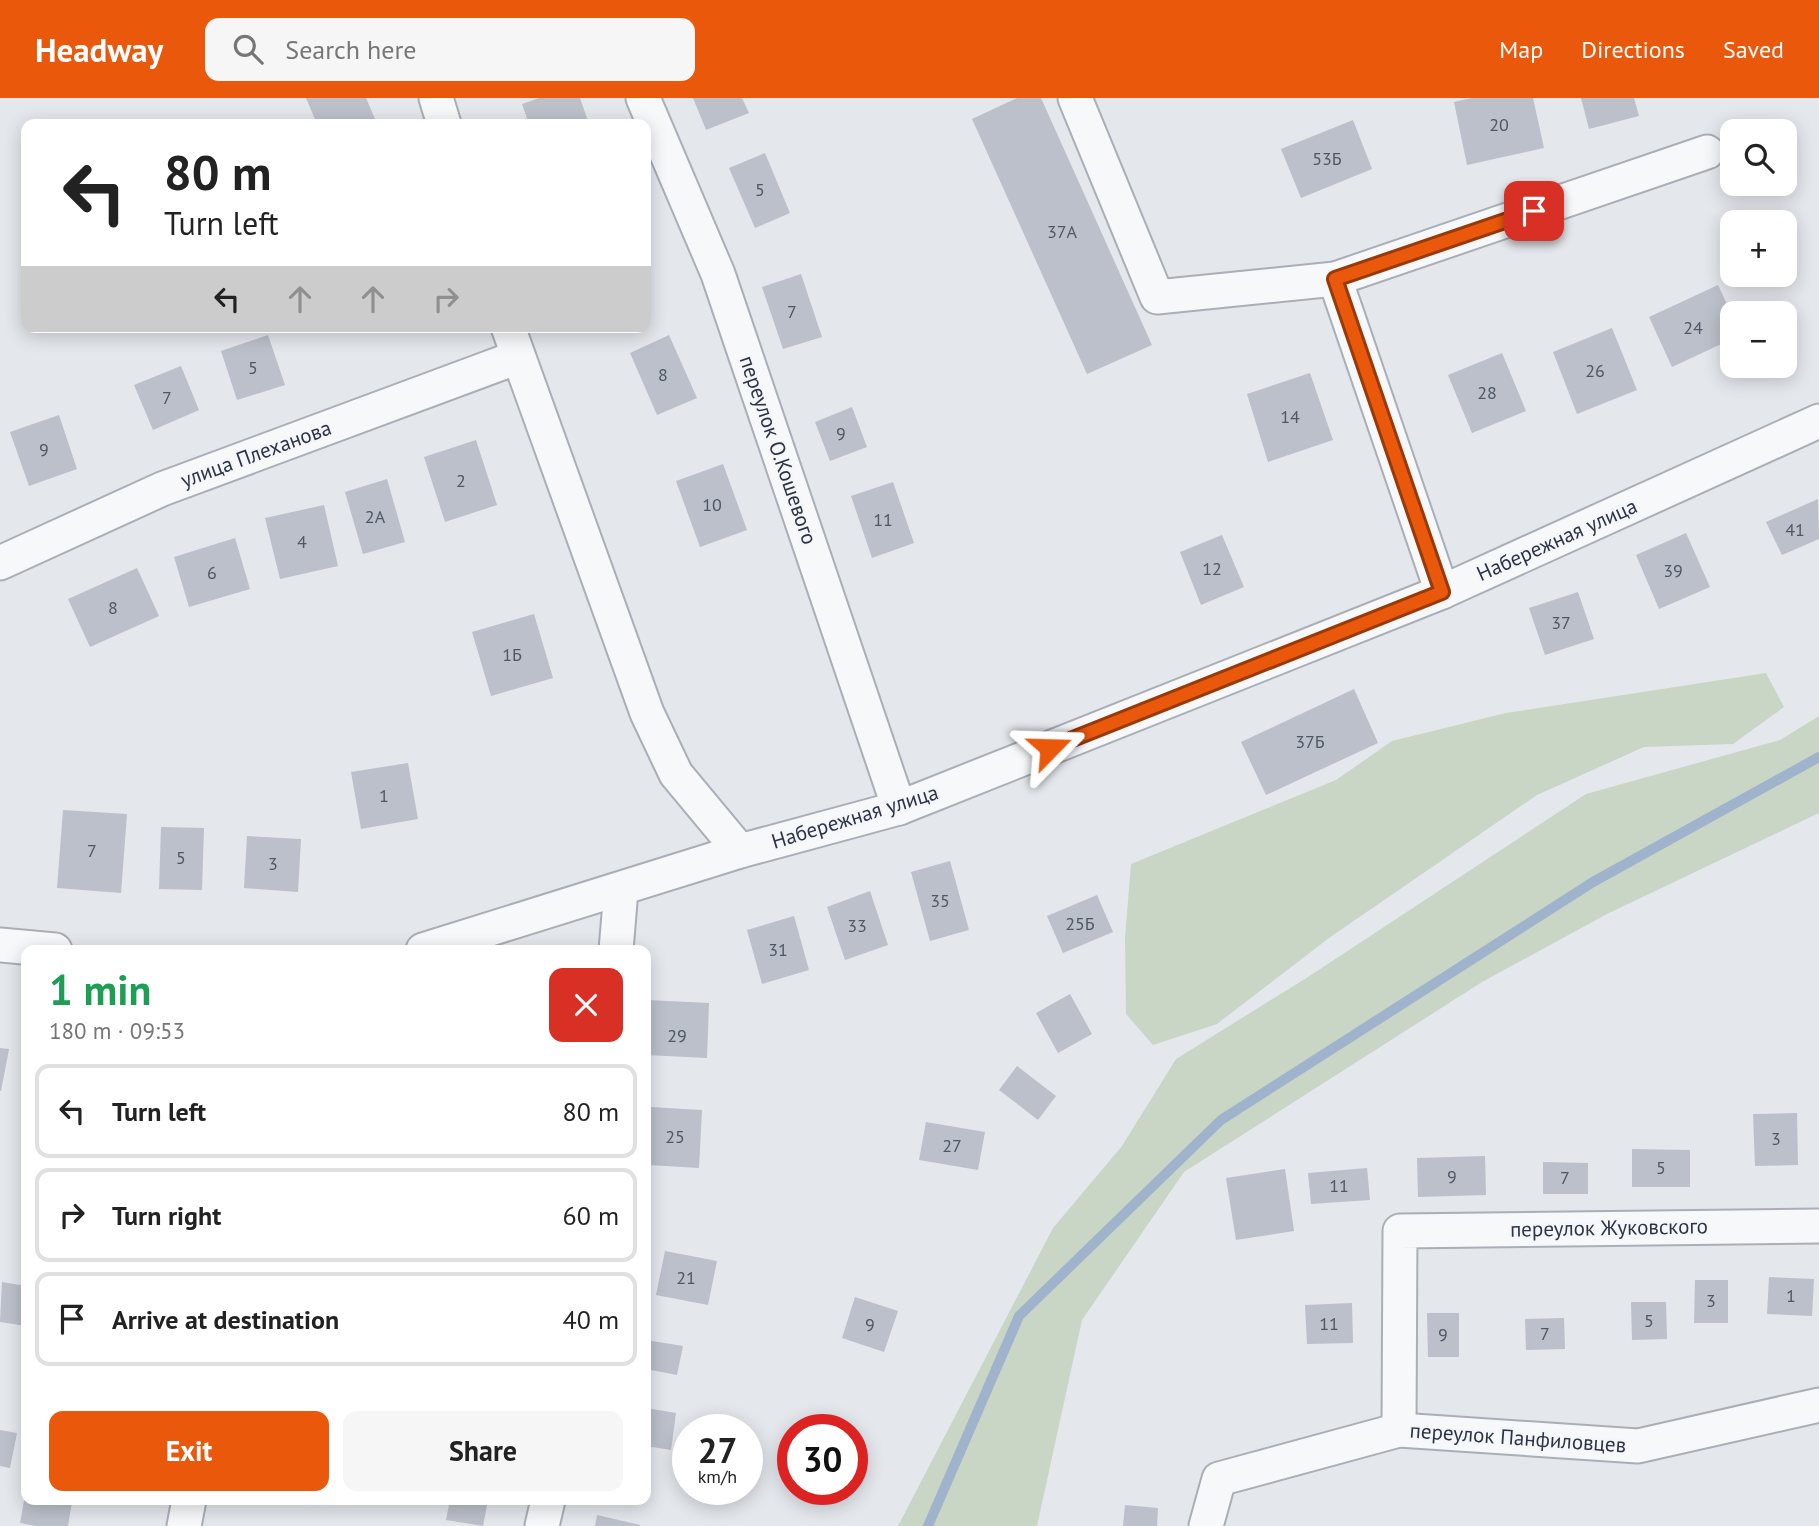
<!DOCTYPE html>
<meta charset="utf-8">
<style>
body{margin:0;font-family:"PT Sans",sans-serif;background:#f6f6f6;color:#222;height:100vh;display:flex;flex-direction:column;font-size:26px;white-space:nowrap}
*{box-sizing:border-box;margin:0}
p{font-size:23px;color:#767676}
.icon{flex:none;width:38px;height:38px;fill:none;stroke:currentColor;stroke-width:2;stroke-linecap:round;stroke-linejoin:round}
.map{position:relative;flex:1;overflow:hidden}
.drawer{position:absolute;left:21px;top:847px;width:630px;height:560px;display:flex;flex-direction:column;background:#fff;border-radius:14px;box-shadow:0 4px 18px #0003}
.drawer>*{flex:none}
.top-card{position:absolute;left:21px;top:21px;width:630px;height:214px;border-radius:14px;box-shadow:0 4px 18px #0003;background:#fff;color:#222;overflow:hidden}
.fabs{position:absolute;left:1720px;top:21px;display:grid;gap:14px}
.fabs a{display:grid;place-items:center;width:77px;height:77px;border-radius:14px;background:#fff;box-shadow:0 4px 18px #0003;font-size:35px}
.speed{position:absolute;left:672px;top:1316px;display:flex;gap:14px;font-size:35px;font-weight:700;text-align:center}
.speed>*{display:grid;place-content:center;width:91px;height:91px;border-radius:50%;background:#fff;box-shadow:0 4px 18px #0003;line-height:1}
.speed small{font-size:18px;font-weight:400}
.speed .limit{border:10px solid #d22;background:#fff;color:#111}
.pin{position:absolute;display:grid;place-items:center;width:60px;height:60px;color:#fff;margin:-30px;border-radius:14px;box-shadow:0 4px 10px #0006}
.me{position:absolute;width:77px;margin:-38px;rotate:68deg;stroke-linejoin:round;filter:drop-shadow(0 0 5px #0008)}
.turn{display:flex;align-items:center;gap:24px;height:147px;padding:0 28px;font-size:32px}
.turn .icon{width:91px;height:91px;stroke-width:2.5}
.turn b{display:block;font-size:49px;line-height:60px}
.lanes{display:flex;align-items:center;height:66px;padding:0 28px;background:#0003;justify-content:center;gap:35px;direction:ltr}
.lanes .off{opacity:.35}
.round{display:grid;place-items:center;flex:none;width:74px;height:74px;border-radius:14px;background:#f6f6f6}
.head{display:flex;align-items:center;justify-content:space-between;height:119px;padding:0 28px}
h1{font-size:42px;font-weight:800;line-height:52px;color:#1e9e55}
.cta{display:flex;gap:14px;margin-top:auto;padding:14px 28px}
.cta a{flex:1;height:80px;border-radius:14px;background:#ea580c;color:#fff;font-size:28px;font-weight:800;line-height:80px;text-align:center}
.cta a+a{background:#f6f6f6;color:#222}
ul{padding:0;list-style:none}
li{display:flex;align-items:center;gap:21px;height:94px;margin:0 14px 10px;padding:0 14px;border:4px solid #e0e0e0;border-radius:14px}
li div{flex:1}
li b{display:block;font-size:26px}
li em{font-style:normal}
header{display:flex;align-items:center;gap:42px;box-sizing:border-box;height:98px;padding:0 35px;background:#ea580c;color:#fff}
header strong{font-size:33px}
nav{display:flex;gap:38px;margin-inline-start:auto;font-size:24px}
.search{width:490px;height:63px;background:#f6f6f6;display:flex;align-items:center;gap:18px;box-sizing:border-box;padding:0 24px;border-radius:14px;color:#767676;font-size:26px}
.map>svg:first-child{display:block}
.green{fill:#c9d6c5}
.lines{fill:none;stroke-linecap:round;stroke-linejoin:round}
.stream{stroke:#9fb4cc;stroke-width:10}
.building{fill:#bbc0ca}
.minor-casing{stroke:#a9aeb7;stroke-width:37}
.minor{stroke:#f7f8fa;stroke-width:33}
.route-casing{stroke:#983908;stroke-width:18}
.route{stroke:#ea580c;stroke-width:12}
.labels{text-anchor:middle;stroke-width:5;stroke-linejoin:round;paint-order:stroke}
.number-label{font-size:18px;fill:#4f5766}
.street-label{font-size:21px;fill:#2b3445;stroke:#f4f6f9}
</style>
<header>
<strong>Headway</strong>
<div class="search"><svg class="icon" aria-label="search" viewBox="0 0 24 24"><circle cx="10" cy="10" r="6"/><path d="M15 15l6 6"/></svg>Search here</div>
<nav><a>Map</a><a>Directions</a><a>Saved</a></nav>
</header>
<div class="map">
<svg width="1819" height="1428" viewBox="0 0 1819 1428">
<rect width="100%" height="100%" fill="#e4e7ec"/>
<!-- green -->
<g class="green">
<path d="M1766 575 1784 609 1733 646 1644 649 1537 697 1329 840 1217 926 1153 947 1126 916 1125 840 1131 766 1336 682 1392 643 1506 615Z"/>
<path d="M1819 618V715L1607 816 1482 884 1184 1074 1082 1222 1037 1428H898L1053 1130 1122 1048 1176 961 1308 879 1586 696 1780 642Z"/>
</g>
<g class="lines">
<!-- stream -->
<path class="stream" d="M928 1428 1019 1218 1221 1022 1593 784 1819 659"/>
</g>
<!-- building -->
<g class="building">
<path d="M306 0H366L375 21 362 26H317Z"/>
<path d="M539 0H580L589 26H529L522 6Z"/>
<path d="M693 0H742L749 15 706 32Z"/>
<path d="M1017 0H1041L1152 247 1087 276 972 21Z"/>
<path d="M1472 0H1533L1544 50 1467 67 1454 4Z"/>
<path d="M1581 0H1634L1639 18 1589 31Z"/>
<path d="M1353 22 1372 71 1301 100 1281 51Z"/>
<path d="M765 55 790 115 755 130 729 70Z"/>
<path d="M801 176 822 239 783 251 762 189Z"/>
<path d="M1718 187 1732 217V241L1672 269 1649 219Z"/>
<path d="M1612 230 1637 292 1577 316 1553 254Z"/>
<path d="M268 237 285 287 237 302 221 253Z"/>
<path d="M669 237 697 300 657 317 630 255Z"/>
<path d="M1502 255 1526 313 1472 335 1448 277Z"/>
<path d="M181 268 199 312 153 332 134 287Z"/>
<path d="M1310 275 1333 342 1268 364 1247 296Z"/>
<path d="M852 309 867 349 830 363 815 324Z"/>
<path d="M59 317 77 371 29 388 10 334Z"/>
<path d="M476 342 497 407 445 424 424 359Z"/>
<path d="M723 366 747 432 700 449 676 383Z"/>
<path d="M387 381 405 444 363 456 345 394Z"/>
<path d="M893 384 914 445 872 460 851 398Z"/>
<path d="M1818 401 1819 441 1782 457 1766 424Z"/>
<path d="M324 407 338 468 280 481 265 420Z"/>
<path d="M1686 435 1710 489 1659 511 1636 457Z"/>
<path d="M1222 437 1244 489 1201 507 1180 454Z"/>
<path d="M235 440 250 491 189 509 174 459Z"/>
<path d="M137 470 159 518 90 549 68 501Z"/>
<path d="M1578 494 1594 541 1545 557 1529 510Z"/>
<path d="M534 516 553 580 491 598 472 534Z"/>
<path d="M1354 591 1378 645 1266 697 1241 644Z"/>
<path d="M408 665 418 721 361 731 351 674Z"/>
<path d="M63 712 127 716 121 795 57 790Z"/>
<path d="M161 729 204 730 202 792 159 791Z"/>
<path d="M247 738 301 741 298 794 244 790Z"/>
<path d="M950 763 969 832 930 843 911 774Z"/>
<path d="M870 793 888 847 845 862 827 809Z"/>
<path d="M1097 797 1113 834 1063 855 1047 818Z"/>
<path d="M794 818 809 872 762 886 747 832Z"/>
<path d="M1070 896 1092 936 1058 955 1036 915Z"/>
<path d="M647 902 709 905 707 960 646 957Z"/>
<path d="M0 950 9 951 1 993H0Z"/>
<path d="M1017 968 1056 998 1038 1022 999 992Z"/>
<path d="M651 1009 702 1012 699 1070 648 1067Z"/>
<path d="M1797 1015 1798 1067 1755 1068 1753 1016Z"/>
<path d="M926 1024 985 1034 978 1072 919 1062Z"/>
<path d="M1632 1051 1690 1052V1089H1632Z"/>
<path d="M1485 1058 1486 1097 1418 1099 1417 1060Z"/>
<path d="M1543 1064 1588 1065V1096H1543Z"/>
<path d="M1367 1070 1370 1102 1311 1106 1308 1075Z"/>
<path d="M1285 1071 1294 1133 1236 1142 1226 1080Z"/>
<path d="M665 1153 717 1163 708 1207 656 1197Z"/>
<path d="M1769 1179 1814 1181 1812 1218 1767 1216Z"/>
<path d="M1695 1182H1728V1225H1694Z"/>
<path d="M2 1184 26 1188V1228L0 1224Z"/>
<path d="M855 1199 898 1213 884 1254 842 1240Z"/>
<path d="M1631 1204H1666L1667 1241 1632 1242Z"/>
<path d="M1352 1205 1353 1245 1307 1246 1305 1207Z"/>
<path d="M1427 1215H1459V1259H1428Z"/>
<path d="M1564 1220 1565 1251 1526 1252 1525 1221Z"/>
<path d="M646 1242 683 1248 677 1277 646 1271Z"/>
<path d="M646 1310 676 1315 671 1352 646 1348Z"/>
<path d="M0 1332 17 1335 10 1370 0 1368Z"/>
<path d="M25 1397 26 1402 72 1404 68 1428H36L20 1425Z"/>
<path d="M450 1402H488L483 1428 446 1422Z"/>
<path d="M1125 1407 1158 1410 1157 1428H1123Z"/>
<path d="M597 1417 640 1427V1428H595Z"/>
</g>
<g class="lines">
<!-- minor casing -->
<g class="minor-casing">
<g id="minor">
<path d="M436 0 444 26"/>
<path d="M643 0 718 176 899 710"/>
<path d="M1075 0 1157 199 1335 181"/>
<path d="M508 229 647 615 676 676 740 753"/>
<path d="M0 465 162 391 518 259"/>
<path d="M1442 494 1335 181 1707 54"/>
<path d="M0 847 55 852"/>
<path d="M423 852 740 753 899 710 1442 494 1819 323"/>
<path d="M616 852 621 792"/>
<path d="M1399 1332 1400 1133 1819 1128"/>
<path d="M184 1428 189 1402"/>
<path d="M542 1428 548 1402"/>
<path d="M1206 1428 1219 1381 1399 1332 1638 1348 1819 1307"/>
</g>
</g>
<!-- minor -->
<use href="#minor" class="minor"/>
</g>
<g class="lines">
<!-- route casing -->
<g class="route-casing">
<path id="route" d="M1050 650 1442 494 1335 181 1534 113"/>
</g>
<!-- route -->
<use href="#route" class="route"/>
</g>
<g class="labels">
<!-- number labels -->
<g class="number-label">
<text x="1499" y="33">20</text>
<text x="1327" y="67">53Б</text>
<text x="760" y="98">5</text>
<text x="1062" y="140">37А</text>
<text x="792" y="220">7</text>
<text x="1693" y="236">24</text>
<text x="253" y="276">5</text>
<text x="1595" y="279">26</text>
<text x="663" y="283">8</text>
<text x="1487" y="301">28</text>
<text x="167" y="306">7</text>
<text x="1290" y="325">14</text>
<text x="841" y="342">9</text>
<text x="44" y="358">9</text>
<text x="461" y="389">2</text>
<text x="712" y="413">10</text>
<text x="375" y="425">2А</text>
<text x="883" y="428">11</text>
<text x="1795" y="438">41</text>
<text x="302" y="450">4</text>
<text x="1212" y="477">12</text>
<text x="1673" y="479">39</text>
<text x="212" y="481">6</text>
<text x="113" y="516">8</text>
<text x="1561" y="531">37</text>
<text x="512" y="563">1Б</text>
<text x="1310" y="650">37Б</text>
<text x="384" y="704">1</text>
<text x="92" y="759">7</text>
<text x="181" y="766">5</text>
<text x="273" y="772">3</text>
<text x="940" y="809">35</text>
<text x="1080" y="832">25Б</text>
<text x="857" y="834">33</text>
<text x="778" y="858">31</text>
<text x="677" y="944">29</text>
<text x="675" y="1045">25</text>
<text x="1776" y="1047">3</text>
<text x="952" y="1054">27</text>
<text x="1661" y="1076">5</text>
<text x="1452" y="1085">9</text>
<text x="1565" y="1086">7</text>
<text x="1339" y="1094">11</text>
<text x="686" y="1186">21</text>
<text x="1791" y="1204">1</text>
<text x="1711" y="1209">3</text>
<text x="1649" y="1229">5</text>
<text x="1329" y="1232">11</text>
<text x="870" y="1233">9</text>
<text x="1545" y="1242">7</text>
<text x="1443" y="1243">9</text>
</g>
<!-- street labels -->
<g class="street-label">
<text transform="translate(778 352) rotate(71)" y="7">переулок О.Кошевого</text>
<text transform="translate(256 356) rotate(-20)" y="7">улица Плеханова</text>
<text transform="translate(1557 442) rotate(-24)" y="7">Набережная улица</text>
<text transform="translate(855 719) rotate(-17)" y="7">Набережная улица</text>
<text transform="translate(1609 1130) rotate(-1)" y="7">переулок Жуковского</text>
<text transform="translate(1518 1340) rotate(4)" y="7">переулок Панфиловцев</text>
</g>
</g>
</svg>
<div class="fabs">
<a><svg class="icon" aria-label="search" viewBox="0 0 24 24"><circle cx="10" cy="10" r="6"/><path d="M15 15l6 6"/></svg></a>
<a>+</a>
<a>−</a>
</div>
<div class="speed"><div>27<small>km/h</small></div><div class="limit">30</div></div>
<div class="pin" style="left:1534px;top:113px;background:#d93025"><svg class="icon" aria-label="arrive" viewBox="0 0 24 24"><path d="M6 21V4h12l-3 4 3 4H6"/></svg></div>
<svg class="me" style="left:1050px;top:650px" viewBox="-20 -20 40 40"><path d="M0-17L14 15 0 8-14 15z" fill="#ea580c" stroke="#fff" stroke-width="4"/></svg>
<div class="top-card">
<div class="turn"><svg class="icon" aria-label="left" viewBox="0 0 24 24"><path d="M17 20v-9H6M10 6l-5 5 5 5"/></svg><div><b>80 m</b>Turn left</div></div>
<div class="lanes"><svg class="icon" aria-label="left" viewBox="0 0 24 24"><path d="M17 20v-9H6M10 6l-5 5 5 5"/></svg><svg class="icon off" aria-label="ahead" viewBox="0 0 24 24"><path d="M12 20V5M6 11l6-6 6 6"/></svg><svg class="icon off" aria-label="ahead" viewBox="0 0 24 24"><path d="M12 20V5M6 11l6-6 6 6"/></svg><svg class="icon off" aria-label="right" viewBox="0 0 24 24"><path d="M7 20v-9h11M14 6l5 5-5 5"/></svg></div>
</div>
<section class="drawer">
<div class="head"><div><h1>1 min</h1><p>180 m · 09:53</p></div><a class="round" style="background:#d93025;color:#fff"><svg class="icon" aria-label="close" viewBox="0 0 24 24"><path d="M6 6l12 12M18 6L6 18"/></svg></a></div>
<ul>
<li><svg class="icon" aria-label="left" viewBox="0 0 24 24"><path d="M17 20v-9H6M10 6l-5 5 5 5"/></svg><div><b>Turn left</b></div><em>80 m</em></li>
<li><svg class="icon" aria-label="right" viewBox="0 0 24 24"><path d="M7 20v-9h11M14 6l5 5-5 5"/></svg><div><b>Turn right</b></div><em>60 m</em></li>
<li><svg class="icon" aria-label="arrive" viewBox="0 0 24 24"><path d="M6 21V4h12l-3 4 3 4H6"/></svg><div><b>Arrive at destination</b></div><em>40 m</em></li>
</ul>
<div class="cta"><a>Exit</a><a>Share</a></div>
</section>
</div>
